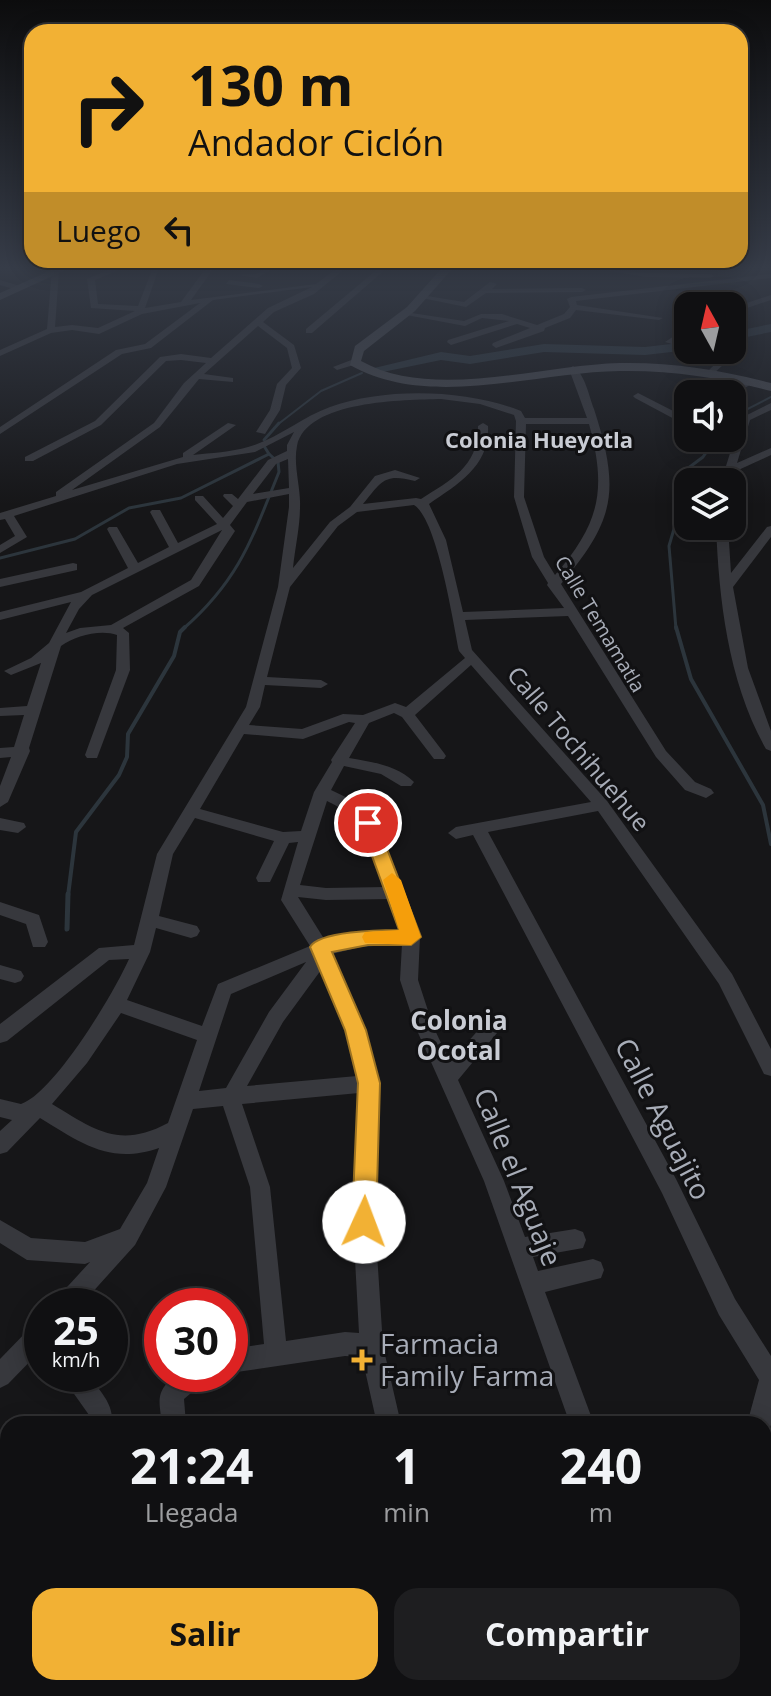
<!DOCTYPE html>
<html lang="es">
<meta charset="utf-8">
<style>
body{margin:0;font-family:"Open Sans",sans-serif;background:#1e1e20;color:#f1f3f6;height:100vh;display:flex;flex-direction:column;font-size:30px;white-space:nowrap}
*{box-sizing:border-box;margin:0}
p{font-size:26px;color:#9c9d9f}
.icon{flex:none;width:44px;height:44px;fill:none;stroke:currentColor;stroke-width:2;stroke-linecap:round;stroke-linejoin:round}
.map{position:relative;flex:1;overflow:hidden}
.drawer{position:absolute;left:0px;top:1416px;width:772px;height:280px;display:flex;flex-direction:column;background:#101012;border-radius:24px 24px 0 0;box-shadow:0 4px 20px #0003,0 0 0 2px #303032}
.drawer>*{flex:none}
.guide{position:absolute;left:24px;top:24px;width:724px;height:244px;border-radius:24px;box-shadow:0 4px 20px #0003,0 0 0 2px #303032;background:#f2b134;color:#111;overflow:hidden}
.needle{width:52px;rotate:352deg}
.controls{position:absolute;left:674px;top:292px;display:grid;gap:16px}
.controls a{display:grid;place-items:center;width:72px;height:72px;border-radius:16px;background:#101012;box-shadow:0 4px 20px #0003,0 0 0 2px #303032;font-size:40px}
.speed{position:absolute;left:24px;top:1288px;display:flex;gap:16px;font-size:40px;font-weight:700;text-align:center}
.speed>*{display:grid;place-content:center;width:104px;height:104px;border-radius:50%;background:#101012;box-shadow:0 4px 20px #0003,0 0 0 2px #303032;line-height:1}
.speed small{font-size:20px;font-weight:400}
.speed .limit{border:12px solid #d22;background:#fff;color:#111}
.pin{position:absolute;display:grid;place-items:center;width:68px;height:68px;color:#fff;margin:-34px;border:4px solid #fff;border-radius:50%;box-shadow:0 2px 8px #0007}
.me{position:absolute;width:88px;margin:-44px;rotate:2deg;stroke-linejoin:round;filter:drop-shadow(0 0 6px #0008)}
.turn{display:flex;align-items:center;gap:28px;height:168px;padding:0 32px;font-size:36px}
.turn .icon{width:104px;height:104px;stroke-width:2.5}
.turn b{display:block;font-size:56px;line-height:68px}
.then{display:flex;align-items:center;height:76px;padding:0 32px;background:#0003;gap:16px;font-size:30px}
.eta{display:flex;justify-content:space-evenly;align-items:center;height:136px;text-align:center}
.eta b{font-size:48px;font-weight:700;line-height:56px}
.button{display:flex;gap:16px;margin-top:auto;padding:16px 32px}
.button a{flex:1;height:92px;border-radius:24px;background:#f2b134;color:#111;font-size:32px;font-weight:700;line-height:92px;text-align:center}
.button a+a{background:#1e1e20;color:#f1f3f6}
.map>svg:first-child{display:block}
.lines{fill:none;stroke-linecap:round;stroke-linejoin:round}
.stream-far3{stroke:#2c353c;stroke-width:2}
.stream-far2{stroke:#2c353c;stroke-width:3}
.stream-far1{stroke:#2c353c;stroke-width:4}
.stream{stroke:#2c353c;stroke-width:5}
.river{fill:#2c353c;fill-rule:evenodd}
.street{fill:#37383d;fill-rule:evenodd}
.secondary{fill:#45474d;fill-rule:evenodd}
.route{fill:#f2b134;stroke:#9d7322;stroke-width:2}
.slow{fill:#f59e0b}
.poi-dot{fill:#f2b134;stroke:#111113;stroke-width:3}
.labels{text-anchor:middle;stroke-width:6;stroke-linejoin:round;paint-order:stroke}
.far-street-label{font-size:20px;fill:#a8adb8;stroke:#111113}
.far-neighbourhood-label{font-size:22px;font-weight:bold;fill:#c9ccd4;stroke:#111113}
.street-label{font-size:24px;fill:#a8adb8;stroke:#111113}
.neighbourhood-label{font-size:26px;font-weight:bold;fill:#c9ccd4;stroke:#111113}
.near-street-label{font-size:28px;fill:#a8adb8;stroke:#111113}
.near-poi-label{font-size:28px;fill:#a8adb8;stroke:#111113;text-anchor:start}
</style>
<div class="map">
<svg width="771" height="1696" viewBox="0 0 771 1696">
<rect width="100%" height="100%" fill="#161618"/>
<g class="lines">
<!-- stream-far3 -->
<g class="stream-far3">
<path d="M732 417 771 397"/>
<path d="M277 425 321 391 362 373"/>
</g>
<!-- stream-far2 -->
<g class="stream-far2">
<path d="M264 440 279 423"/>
<path d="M0 558 75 539 129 508 181 498 269 454 264 446"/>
<path d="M183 629C239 580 252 539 279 472L278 462 269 454"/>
<path d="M676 629 669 546 685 491 683 472 703 457 716 438"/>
</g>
<!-- stream-far1 -->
<g class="stream-far1">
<path d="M676 627 691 679 763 805 771 844"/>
<path d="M68 896 76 832 119 775 127 757 128 734 174 656 180 632 185 627"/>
</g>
<!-- stream -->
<path class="stream" d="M67 929 68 894"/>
<!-- river -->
<g class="river">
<path d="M771 324V332L732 340V332Z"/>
<path d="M688 342 689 350 645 355 544 352 470 364 441 360 373 374 366 370 441 352 470 356 544 344 645 347Z"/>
</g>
<!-- street -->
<g class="street">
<path d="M105 268 119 270 95 280 98 304 138 306 152 270 159 268 145 308 181 302 206 268H214L191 300 316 284 337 268H346L314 294 274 312 263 322 294 345 301 368 286 385 280 410 265 434 256 432 270 410 277 384 292 368 287 348 258 326 204 374 233 378V382L199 379 160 427 72 490 183 457V453L228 423 236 425 193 455C211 453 231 452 248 447 277 439 302 417 330 407 385 387 466 389 521 411L525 418H587L569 369 573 366C585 374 589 396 594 409 620 490 616 519 561 584L666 751 695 782 711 789 714 793 706 798 685 790 656 757 568 616 465 620 472 650 607 801 732 974 771 1049V1076L764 1074 719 984 598 811 488 832 676 1179 735 1299 771 1356V1425L768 1433 764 1434V1424H747L759 1380 719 1315 662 1193 473 835 456 839 448 833 456 827 591 802 471 665 415 715 444 753 446 756 444 759H434L402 717 394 713 369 723 349 758C372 762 397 765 414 782L411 786H401L381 774 344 766 331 790 358 803 376 823 405 893 420 937 418 980 433 1026 450 1062 481 1027 488 1025 495 1027 497 1033 458 1080 504 1181 525 1237 575 1229 583 1232 586 1240 583 1248 533 1257 538 1271 593 1259 601 1262 604 1270 601 1278 545 1292 594 1424H570L484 1181 415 1026 400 980 402 944 360 947 332 954 364 1030 379 1083 375 1222 383 1346 401 1424H377L362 1357 345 1356 230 1373V1349L264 1344 250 1187 223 1106 193 1109 166 1187 135 1245 80 1306H54L57 1298 90 1262 85 1264 27 1260 0 1243V1220L31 1238 85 1242 120 1229 147 1183 159 1148C110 1165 81 1143 40 1118L7 1152 0 1154V1131L12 1120 0 1117V1099L21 1104C54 1093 114 993 129 959L109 960 7 1041 0 1043V1024L99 948 134 945 157 854 246 707 278 587 289 507V494L247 502 230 525 235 531 199 586 123 628 129 633 130 670 97 758H87L85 755 116 670 117 635C100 629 75 636 61 646L29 748 30 751 8 802 0 807V786L11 757 0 758V748L14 747 24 715 0 716V708L27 706 41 663 11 675 4 671 31 658 49 643 71 602 0 620V612L81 592 128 568 107 529 109 527H117L138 563 169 547 150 512 152 510H160L178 543 217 524 195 500V496H203L223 518 233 506 223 496 224 494H232L238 499 268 460 287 451V445L294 432 255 452 177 464 14 516 27 537 0 553V545L15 536 5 519 0 520V513L56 496V492L154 423 184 383 206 363 181 360 166 361 101 425 33 461H25V457L95 421 160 357 181 354 211 358 268 308 312 287 213 300 151 348 122 354 0 434V427L116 350 145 344 200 303 142 314 99 334 72 330 51 333 0 356V350L47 329 52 269 59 271 55 327 72 325 98 328 135 311 91 308 87 279 108 270ZM441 399 480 404 514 415 516 421 514 497 532 557 548 583 547 585 564 608 463 612 446 540 429 504C458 484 490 466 488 426L483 423 478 426C479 466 451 480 421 499L416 498 363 504C382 481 384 473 415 481L420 478 395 470 375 476 350 507 330 522 293 568C295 548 300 527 300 507 301 488 293 465 297 446 306 400 405 400 441 399ZM526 424H589C607 490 600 523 555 575L544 557 524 497ZM288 459 289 488 253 494 276 464ZM414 505C437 519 453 621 459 651L465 658 406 707 395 703 363 715 343 714 302 729 249 725 260 707 265 685 321 688 328 684 321 680 267 677 290 587 338 526 357 512ZM222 530 191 580 111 625 80 628 66 633 79 609 92 595ZM349 722 355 723 331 760 332 762 314 792 301 831 283 832 200 809 244 734 303 739ZM327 801C369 821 370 846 386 887L326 888 300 885ZM195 818 274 841 256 878 258 882H270L289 843 298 842 281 900 310 946 218 984 202 1026 127 1000 150 952 156 928 191 938 197 936 200 931 197 926 159 916 173 854ZM298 897 326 900 391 899 400 930 360 934 326 942ZM306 962 269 1012 226 1088 199 1091 231 994ZM321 970 346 1030 357 1076 247 1086 283 1022ZM121 1013 197 1040 168 1123C119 1149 95 1130 52 1104L87 1063ZM359 1093 353 1222 359 1333 345 1332 286 1341 270 1187 242 1104Z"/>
<path d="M265 268H274L257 278 238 275 256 274Z"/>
<path d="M379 268H387L312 333H306V329Z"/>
<path d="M593 268 646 273 710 274 714 276 710 278 646 277Z"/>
<path d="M771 274V278L576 301 577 305 663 318 659 320 576 310 570 318 545 328 544 331 496 348 492 345 493 343 530 328 517 324 451 345 447 342 448 340 509 321 482 318 465 326 401 314 405 312 464 321 481 314H502L537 325 564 314 570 307 567 299 571 297Z"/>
<path d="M0 280 20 286 21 288 17 290 0 285Z"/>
<path d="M229 280 259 284 263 286 259 288 226 284Z"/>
<path d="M490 282 497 284 492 289 582 288 586 290 582 292 486 293 466 307 417 297 421 295 464 302Z"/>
<path d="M771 295V300L732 313V308Z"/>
<path d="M685 306H688V311L681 308Z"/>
<path d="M688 327V334L672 344 665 342Z"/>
<path d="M710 350H718L724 364 710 377 705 374 715 364Z"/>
<path d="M354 359 357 360V364L337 370 333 367Z"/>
<path d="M748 379 756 381 732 396 723 394Z"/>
<path d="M685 380 719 392 721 394H707L682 385 680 383Z"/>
<path d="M638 393 681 415 688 412V419L678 421 635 398 633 396Z"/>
<path d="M771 403V410L750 420 737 463 771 448V455L734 472 731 482H721L741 418Z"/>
<path d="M716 526H728L731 573 767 527 771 526V537L733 587 748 668 771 731V751L766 749C728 682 719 600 716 526Z"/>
<path d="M73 563 77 564V570L0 587V579Z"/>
<path d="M0 818 24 823 26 827 18 833 0 830Z"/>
<path d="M0 902 39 915 48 942 45 947H33L26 924 0 915Z"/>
<path d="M0 965 21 971 24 976 21 981 15 983 0 979Z"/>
<path d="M42 1320V1349L8 1384 0 1388V1359L34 1324Z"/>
<path d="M60 1374H87C99 1390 114 1403 112 1424H88L89 1415Z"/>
<path d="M177 1374H208L204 1382 184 1399 186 1424H162C159 1398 155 1392 177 1374Z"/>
<path d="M49 1688H77L76 1696H48Z"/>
<rect x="174" y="1688" width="28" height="8"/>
<path d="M435 1688H463L465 1696H437Z"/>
<path d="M682 1688H710L709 1696H681Z"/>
</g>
<!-- secondary -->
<g class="secondary">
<path d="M56 268H70L0 300V293Z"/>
<path d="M442 268H453L415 311 364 351 361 361C432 401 541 365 620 363 671 362 722 370 771 383V391C722 378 671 370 620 371 533 372 430 410 350 365L355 346 407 307Z"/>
</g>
</g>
<!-- sky -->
<linearGradient id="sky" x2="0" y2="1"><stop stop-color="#0c0c0d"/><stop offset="0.53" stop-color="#363c48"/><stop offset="1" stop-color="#363c48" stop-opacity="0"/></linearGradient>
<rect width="771" height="505" fill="url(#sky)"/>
<!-- route -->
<path class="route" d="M368 817 377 823 421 937 411 945H368L332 952 366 1030 380 1083 376 1222 372 1231 364 1234 355 1231 352 1222 358 1083 345 1030 310 947C319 931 380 930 399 930L360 823Z"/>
<!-- slow -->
<path class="slow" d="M392 873 401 880 421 937 411 945 365 943 362 937 365 932 399 930 383 880Z"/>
<!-- markers -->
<path class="poi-dot" d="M358 1348h8v8h8v8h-8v8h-8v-8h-8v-8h8z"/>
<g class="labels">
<!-- far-street labels -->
<g class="far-street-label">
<text transform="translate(600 624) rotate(59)" y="7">Calle Temamatla</text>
</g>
<!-- far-neighbourhood labels -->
<g class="far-neighbourhood-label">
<text x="539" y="448">Colonia Hueyotla</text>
</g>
<!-- street labels -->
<g class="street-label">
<text transform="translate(578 749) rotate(50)" y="8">Calle Tochihuehue</text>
</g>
<!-- neighbourhood labels -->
<g class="neighbourhood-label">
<text x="459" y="1030">Colonia<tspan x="459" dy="30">Ocotal</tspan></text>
</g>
<!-- near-street labels -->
<g class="near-street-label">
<text transform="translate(663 1119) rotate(63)" y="10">Calle Aguajito</text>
<text transform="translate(518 1177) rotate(68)" y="10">Calle el Aguaje</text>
</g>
<!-- near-poi labels -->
<g class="near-poi-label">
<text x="380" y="1354">Farmacia<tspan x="380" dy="32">Family Farma</tspan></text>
</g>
</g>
</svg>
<div class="controls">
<a><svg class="needle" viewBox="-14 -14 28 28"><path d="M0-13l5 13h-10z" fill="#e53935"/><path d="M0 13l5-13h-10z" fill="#9c9d9f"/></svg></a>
<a><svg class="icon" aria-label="sound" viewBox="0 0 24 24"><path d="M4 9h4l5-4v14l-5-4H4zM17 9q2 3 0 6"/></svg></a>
<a><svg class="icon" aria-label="layers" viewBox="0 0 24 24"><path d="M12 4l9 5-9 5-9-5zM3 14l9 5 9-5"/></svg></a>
</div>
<div class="speed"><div>25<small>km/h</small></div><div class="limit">30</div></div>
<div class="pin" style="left:368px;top:823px;background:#d93025"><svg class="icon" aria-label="arrive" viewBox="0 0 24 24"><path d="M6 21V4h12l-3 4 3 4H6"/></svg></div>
<svg class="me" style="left:364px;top:1222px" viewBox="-20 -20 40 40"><circle r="19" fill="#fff"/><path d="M0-13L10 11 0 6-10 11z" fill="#f2b134"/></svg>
<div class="guide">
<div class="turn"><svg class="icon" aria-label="right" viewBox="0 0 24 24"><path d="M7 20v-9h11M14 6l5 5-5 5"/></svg><div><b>130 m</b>Andador Ciclón</div></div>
<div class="then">Luego<svg class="icon" aria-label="left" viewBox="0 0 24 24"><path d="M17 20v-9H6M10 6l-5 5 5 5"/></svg></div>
</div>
<section class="drawer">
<div class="eta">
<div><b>21:24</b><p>Llegada</p></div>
<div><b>1</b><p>min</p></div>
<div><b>240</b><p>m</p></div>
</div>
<div class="button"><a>Salir</a><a>Compartir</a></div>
</section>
</div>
